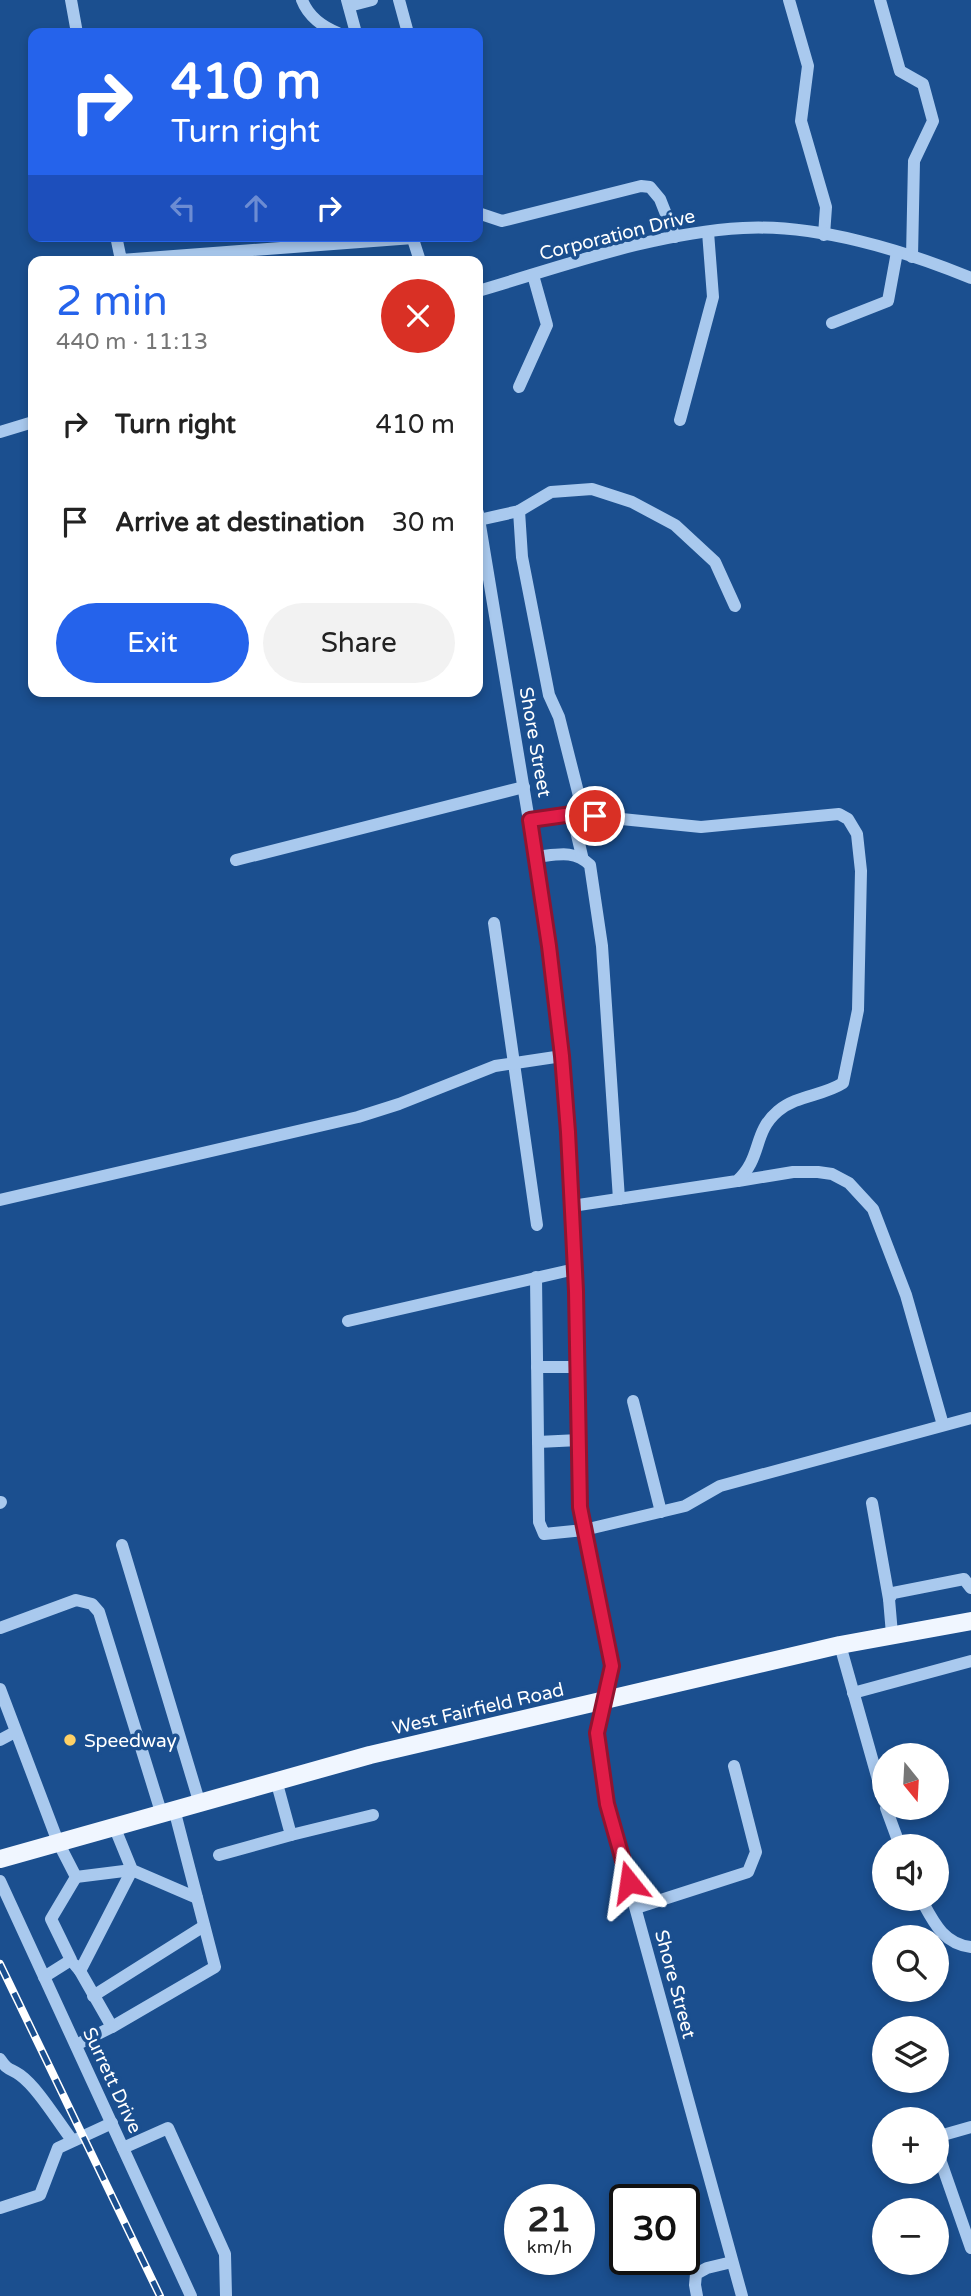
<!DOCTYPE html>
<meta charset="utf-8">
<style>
body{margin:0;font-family:"Varela Round",sans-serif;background:#f2f2f2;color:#222;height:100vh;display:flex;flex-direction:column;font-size:26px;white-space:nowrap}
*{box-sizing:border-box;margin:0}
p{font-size:23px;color:#767676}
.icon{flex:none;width:38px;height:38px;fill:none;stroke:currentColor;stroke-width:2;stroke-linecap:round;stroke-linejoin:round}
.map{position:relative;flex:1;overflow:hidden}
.details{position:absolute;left:28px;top:256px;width:455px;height:441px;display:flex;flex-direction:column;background:#fff;border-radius:14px;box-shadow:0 4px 10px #0003}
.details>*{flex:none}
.top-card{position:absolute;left:28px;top:28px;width:455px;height:214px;border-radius:14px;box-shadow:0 4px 10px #0003;background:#2563eb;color:#fff;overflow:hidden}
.needle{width:46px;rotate:162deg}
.tools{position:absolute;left:872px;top:1743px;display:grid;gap:14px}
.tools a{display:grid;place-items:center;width:77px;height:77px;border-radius:50%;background:#fff;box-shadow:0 4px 10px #0003;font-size:35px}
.speed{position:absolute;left:504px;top:2184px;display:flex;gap:14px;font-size:35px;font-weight:700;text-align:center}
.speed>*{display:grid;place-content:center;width:91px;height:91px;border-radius:50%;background:#fff;box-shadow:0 4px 10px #0003;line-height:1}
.speed small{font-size:18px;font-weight:400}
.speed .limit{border:4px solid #111;border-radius:10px;background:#fff;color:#111}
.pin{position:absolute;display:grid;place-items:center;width:60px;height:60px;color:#fff;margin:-30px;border:4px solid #fff;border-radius:50%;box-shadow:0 2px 7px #0007}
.me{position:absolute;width:77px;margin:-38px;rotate:345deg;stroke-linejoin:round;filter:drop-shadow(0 0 5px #0008)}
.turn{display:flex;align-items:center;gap:24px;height:147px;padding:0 28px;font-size:32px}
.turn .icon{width:91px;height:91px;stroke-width:2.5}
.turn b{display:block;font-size:49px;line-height:60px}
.lanes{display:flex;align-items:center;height:66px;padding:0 28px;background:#0003;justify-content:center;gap:35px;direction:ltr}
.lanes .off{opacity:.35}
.round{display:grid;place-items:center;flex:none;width:74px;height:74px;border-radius:37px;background:#f2f2f2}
.summary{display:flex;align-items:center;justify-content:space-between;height:119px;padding:0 28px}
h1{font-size:42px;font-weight:600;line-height:52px;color:#2563eb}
.button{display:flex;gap:14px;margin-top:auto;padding:14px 28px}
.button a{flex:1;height:80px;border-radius:42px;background:#2563eb;color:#fff;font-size:28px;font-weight:600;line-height:80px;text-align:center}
.button a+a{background:#f2f2f2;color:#222}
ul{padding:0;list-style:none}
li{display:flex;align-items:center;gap:21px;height:98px;padding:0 28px}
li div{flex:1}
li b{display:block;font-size:26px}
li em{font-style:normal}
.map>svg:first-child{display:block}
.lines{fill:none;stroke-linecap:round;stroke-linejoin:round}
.minor{stroke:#a9c9ee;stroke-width:12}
.major{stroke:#f0f6ff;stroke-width:18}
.rail-casing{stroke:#fff;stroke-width:8}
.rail{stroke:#1b4f8f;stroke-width:5;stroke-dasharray:16;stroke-linecap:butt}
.route-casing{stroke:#92132f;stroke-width:18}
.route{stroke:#e11d48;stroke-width:12}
.poi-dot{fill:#ffd166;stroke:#1b4f8f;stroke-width:2.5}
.labels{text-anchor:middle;stroke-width:7;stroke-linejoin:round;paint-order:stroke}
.street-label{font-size:19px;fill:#fff;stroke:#1b4f8f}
.poi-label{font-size:19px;fill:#fff;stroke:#1b4f8f;text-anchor:start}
</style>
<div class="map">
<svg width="971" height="2296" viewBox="0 0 971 2296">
<rect width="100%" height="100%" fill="#1b4f8f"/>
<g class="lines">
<!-- minor -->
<g class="minor">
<path d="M71 0 77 33"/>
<path d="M302 0C308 16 323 27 338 33"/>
<path d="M347 0 356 33"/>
<path d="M399 0 408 33"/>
<path d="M789 0 808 66 801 121 826 207 824 235"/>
<path d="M880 0 900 71 923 84 933 121 914 161 912 257"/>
<path d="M349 6 372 0"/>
<path d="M478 213 502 221 641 186 650 187 660 199 675 237"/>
<path d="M116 236 121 260 413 238"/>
<path d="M412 236 420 261"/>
<path d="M478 291C564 266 652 233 743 228 817 224 903 250 971 278"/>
<path d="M832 323 888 301 897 252"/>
<path d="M519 387 547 325 533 275"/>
<path d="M680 420 713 297 708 232"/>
<path d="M0 432 33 422"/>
<path d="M519 511 522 557 549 695 559 717 579 796 572 814 530 820"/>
<path d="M478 513 535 857 562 1056 576 1291 580 1507 612 1666 597 1733 607 1805 742 2296"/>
<path d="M479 520 519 511 551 492 592 489 632 502 675 525 715 562 735 606"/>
<path d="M535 857C556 855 574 849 590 865L602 946 619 1199"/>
<path d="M236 860 524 787"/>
<path d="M494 923 537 1225"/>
<path d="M738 1181 793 1172H818L832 1174 849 1183 873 1209 906 1295 943 1425"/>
<path d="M0 1200 358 1117 399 1104 495 1066 562 1056"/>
<path d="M572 1206 737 1181C763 1157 752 1133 778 1111 797 1095 823 1096 843 1083L858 1010 861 871 857 834 848 819 839 814 701 827 572 814 582 856"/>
<path d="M536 1277 539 1522 544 1534 584 1530 685 1506 720 1486 971 1418"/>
<path d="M348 1321 575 1269"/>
<path d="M537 1367H578"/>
<path d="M633 1401 661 1512"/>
<path d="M538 1442 579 1440"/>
<path d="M0 1503 1 1502"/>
<path d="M872 1503 889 1599"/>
<path d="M122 1545 199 1801"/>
<path d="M0 1628 76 1600 92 1604 99 1612 161 1812"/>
<path d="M892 1634 889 1599 893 1593 964 1579 971 1588"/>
<path d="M840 1645 884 1801"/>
<path d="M0 1689 58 1842 76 1877 51 1919 71 1960 44 1977"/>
<path d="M853 1693 971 1661"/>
<path d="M0 1740 15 1732"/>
<path d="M886 1808 900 1846"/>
<path d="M114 1826 132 1870 197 1898"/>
<path d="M291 1835 373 1815"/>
<path d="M219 1855 291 1835 276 1780"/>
<path d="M76 1877 132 1870"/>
<path d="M0 1881 191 2296"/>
<path d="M921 1899C933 1921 943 1944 971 1947"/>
<path d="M636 1908 748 1872 756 1852 734 1766"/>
<path d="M75 1965 80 1971 132 1870"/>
<path d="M80 1971 112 2027 215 1967 174 1809"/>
<path d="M93 1996 204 1926"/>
<path d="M76 2045 112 2027"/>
<path d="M0 2059C8 2071 10 2068 20 2075 38 2088 58 2122 72 2140"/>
<path d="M971 2127 943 2135 940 2148 941 2162 971 2248"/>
<path d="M123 2148 168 2128 225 2254 226 2296"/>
<path d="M0 2208 40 2195 58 2148 112 2123"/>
<path d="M697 2296 695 2285 696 2274 707 2268 732 2262"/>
</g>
<!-- major -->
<path class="major" d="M0 1859 370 1755 840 1645 971 1621"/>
<!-- rail casing -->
<g class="rail-casing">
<path id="rail" d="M0 1964 160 2296"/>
</g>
<!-- rail -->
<use href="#rail" class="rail"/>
</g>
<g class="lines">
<!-- route casing -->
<g class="route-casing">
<path id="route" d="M595 816 572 814 530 820 549 946 562 1056 568 1132 576 1291 580 1507 612 1666 597 1733 607 1804 629 1882"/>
</g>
<!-- route -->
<use href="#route" class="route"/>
</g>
<!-- markers -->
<circle class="poi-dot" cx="70" cy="1740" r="7"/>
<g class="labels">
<!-- street labels -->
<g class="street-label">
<text transform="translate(617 234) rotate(-14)" y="7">Corporation Drive</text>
<text transform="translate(536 742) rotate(80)" y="7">Shore Street</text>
<text transform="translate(478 1708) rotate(-13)" y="7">West Fairfield Road</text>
<text transform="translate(676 1984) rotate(75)" y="7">Shore Street</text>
<text transform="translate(113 2080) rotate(65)" y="7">Surrett Drive</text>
</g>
<!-- poi labels -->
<g class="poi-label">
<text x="84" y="1747">Speedway</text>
</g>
</g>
</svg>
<div class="tools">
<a><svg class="needle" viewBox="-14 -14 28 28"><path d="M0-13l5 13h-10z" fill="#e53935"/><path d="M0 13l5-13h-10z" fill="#767676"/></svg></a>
<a><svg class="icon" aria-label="sound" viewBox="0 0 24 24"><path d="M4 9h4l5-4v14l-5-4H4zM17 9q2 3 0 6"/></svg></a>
<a><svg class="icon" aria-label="search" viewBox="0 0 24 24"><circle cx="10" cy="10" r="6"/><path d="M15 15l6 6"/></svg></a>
<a><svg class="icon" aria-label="layers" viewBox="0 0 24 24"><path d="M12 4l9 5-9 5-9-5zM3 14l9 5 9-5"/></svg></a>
<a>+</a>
<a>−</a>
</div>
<div class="speed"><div>21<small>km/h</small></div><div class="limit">30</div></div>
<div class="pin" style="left:595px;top:816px;background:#d93025"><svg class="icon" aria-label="arrive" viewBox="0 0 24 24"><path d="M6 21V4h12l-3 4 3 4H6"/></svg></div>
<svg class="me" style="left:629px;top:1882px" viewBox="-20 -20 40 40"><path d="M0-17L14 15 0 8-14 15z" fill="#e11d48" stroke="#fff" stroke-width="4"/></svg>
<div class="top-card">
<div class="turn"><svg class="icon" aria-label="right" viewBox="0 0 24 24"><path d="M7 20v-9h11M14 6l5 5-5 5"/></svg><div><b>410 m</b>Turn right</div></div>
<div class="lanes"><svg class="icon off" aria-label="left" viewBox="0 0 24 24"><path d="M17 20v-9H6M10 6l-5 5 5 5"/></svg><svg class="icon off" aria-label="ahead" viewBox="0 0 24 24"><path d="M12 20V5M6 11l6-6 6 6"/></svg><svg class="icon" aria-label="right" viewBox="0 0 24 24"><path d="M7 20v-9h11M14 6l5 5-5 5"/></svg></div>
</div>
<section class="details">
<div class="summary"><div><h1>2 min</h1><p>440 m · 11:13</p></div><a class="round" style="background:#d93025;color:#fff"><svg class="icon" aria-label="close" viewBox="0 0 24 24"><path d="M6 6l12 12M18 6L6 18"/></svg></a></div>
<ul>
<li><svg class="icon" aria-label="right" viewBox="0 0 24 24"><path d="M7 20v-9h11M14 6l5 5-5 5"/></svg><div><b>Turn right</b></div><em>410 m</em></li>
<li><svg class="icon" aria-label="arrive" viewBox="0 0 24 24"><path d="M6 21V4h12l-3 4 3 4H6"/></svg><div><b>Arrive at destination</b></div><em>30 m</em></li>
</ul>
<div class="button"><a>Exit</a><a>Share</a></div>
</section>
</div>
